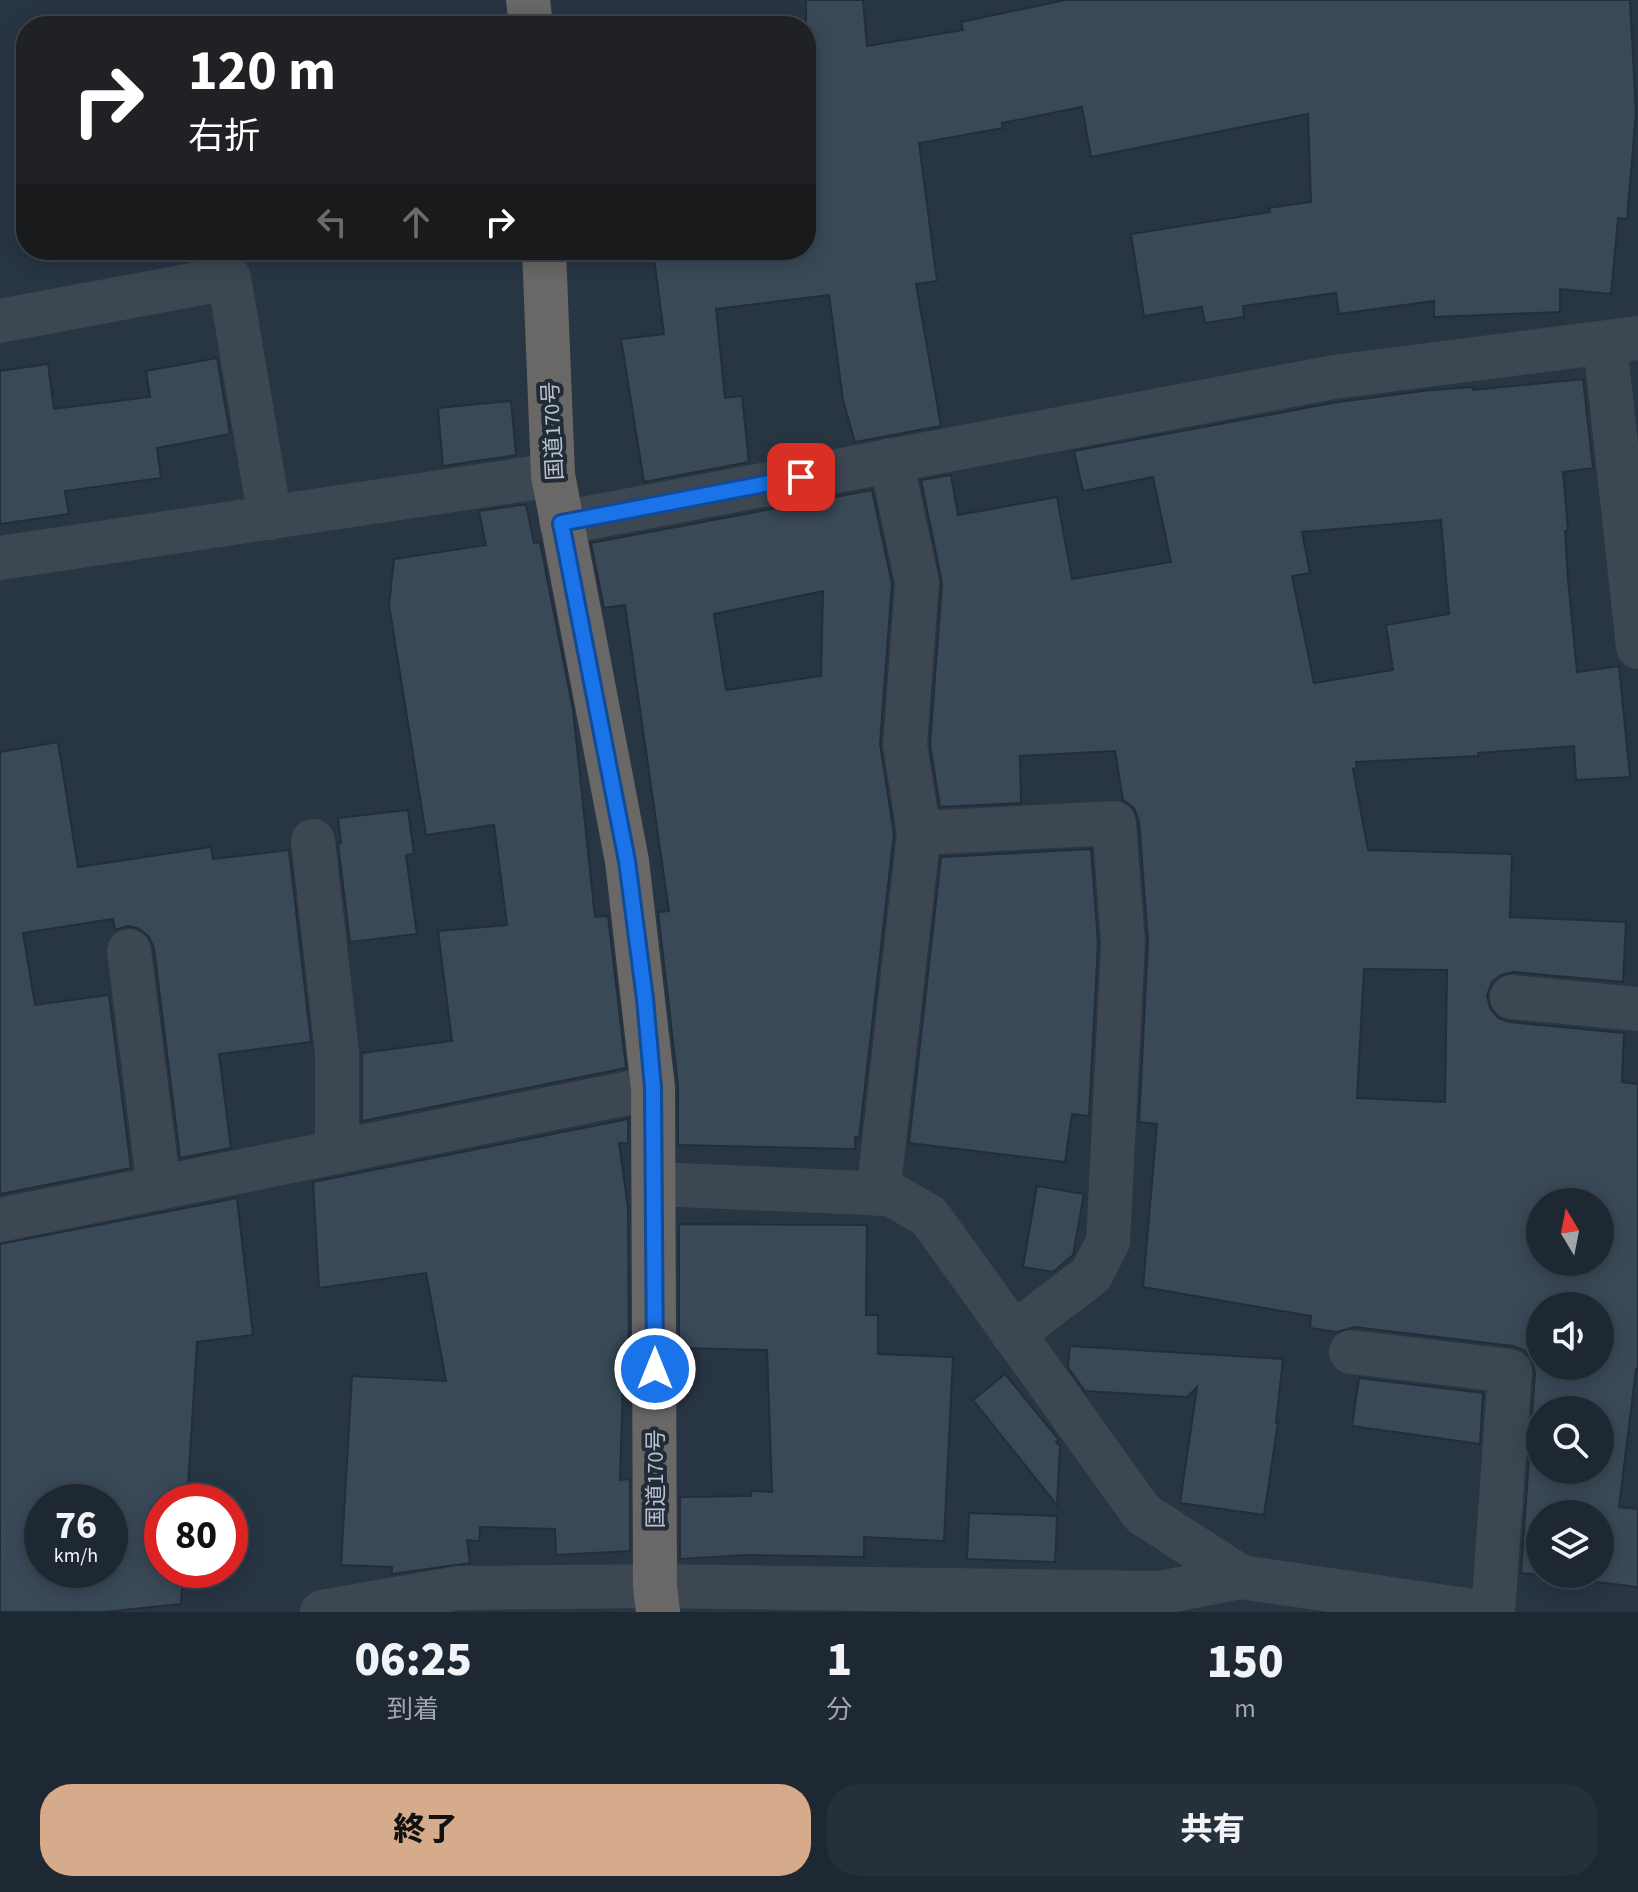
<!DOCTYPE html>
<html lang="ja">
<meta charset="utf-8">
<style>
body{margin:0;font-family:"Source Sans 3","Noto Sans JP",sans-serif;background:#26303a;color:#f1f3f6;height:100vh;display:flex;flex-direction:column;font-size:30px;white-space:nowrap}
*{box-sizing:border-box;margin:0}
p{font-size:26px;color:#a1a6ac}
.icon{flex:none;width:44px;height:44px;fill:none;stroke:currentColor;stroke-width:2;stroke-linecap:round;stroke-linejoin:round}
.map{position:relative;height:1612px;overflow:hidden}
.sheet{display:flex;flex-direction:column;background:#1e2832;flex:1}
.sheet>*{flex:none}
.top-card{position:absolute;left:16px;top:16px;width:800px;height:244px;border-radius:32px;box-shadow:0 4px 20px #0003,0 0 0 2px #3c444d;background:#202124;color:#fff;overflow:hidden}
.needle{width:52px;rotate:350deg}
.buttons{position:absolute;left:1526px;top:1188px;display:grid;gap:16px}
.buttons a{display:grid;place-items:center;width:88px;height:88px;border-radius:50%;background:#1e2832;box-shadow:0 4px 20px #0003,0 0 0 2px #3c444d;font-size:40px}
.speed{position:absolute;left:24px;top:1484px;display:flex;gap:16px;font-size:40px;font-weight:700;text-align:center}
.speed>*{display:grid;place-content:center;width:104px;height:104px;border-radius:50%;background:#1e2832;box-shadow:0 4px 20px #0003,0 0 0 2px #3c444d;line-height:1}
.speed small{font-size:20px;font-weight:400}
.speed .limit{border:12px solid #d22;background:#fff;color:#111}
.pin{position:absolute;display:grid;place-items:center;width:68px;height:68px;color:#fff;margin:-34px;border-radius:16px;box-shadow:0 4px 12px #0006}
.me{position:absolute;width:88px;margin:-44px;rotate:0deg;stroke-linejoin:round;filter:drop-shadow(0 0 6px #0008)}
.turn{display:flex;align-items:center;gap:28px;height:168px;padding:0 40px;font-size:36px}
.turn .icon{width:104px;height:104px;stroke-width:2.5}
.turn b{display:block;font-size:56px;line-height:68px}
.lanes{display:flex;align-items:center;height:76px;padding:0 40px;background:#0003;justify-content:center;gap:40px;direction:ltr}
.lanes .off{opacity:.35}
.eta{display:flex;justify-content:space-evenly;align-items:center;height:136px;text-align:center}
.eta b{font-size:48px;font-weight:800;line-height:56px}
.primary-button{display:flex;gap:16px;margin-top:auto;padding:16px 40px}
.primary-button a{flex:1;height:92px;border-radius:32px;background:#d6ab8b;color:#111;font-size:32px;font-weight:800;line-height:92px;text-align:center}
.primary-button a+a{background:#26303a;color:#f1f3f6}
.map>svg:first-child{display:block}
.building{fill:#3a4958;stroke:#232e3a;stroke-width:2;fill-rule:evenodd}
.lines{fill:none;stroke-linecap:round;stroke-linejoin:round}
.minor{stroke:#3c4752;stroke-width:44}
.trunk{stroke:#6a6866;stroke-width:44}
.route-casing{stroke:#114b97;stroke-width:20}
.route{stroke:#1a73e8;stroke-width:14}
.labels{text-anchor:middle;stroke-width:8;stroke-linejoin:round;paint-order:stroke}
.street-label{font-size:22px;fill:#bac2cc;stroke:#212c38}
</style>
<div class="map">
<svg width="1638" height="1612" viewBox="0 0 1638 1612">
<rect width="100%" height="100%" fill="#283543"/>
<!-- building -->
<g class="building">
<path d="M806 0H863L867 46 963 30 961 22 1065 0H1630L1636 112 1627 219 1618 218 1611 294 1560 289V312L1434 317V301L1339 314 1336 293 1243 306 1244 317 1205 323 1202 307 1144 316 1131 234 1270 212 1269 208 1311 202 1308 114 1091 157 1082 107 1002 123 1003 128 919 143 937 281 916 284 941 426 855 442 843 400 829 295 716 309 725 398 742 396 749 462 644 482 621 339 664 334 653 250H806Z"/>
<path d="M217 358 230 434 157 448 161 478 65 491 69 514 0 524V371L48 364 54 409 150 397 146 371Z"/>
<path d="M1583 379 1593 468 1563 472 1568 530 1565 531 1568 579 1577 672 1619 666 1630 777 1576 780 1574 746 1478 753V756L1356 762 1357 768 1353 769 1368 850 1512 854 1510 917 1626 922 1623 982 1514 972 1501 975 1492 982 1487 995 1490 1008 1498 1018 1509 1022 1624 1033 1622 1082 1638 1084V1369H1636L1619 1507 1638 1509V1587L1521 1573 1535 1373 1532 1360 1524 1350 1513 1346 1354 1327 1337 1332 1310 1328 1311 1316 1143 1287 1157 1124 1139 1122 1148 941 1139 821 1134 808 1123 800 1115 751 1020 756 1021 803 940 807 930 744 942 583 921 480 951 475 958 515 1057 497 1072 579 1171 562 1153 477 1083 491 1074 451 1338 402 1431 390 1473 387V390ZM1441 520 1449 614 1386 625 1393 670 1314 683 1292 576 1310 573 1302 532ZM1364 969 1447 970 1445 1102 1357 1098ZM1540 1202H1600V1262H1540ZM1540 1306H1600V1366H1540ZM1540 1410H1600V1470H1540ZM1540 1514H1600V1574H1540Z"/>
<path d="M511 401 516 455 443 466 438 408Z"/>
<path d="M872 490 892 584 880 744 894 834 859 1138 855 1137V1149L678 1145V1085L658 912 669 911 625 605 604 608 591 543ZM823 591 821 676 726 690 714 614Z"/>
<path d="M521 505H526L534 543 540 542 573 710 595 917 608 916 626 1068 362 1121V1053L452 1041 438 931 507 925 494 825 426 835 389 605 394 559 486 545 479 511Z"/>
<path d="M58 742 78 867 211 847 213 859 289 850 311 1042 219 1054 231 1148 180 1158 154 948 149 937 138 928 127 926 115 930 113 919 23 933 35 1005 109 995 131 1168 0 1194V752Z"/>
<path d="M408 810 414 854 406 855 417 934 350 942 338 844 341 843 338 818Z"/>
<path d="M1091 849 1098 943 1089 1116 1072 1114 1065 1162 909 1143 941 857Z"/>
<path d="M628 1119V1143H619L628 1207 629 1347H624L620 1480 630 1479V1551L556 1555 555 1529 480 1527 479 1541 467 1540 470 1563 392 1574V1567L341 1565 352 1376 446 1381 426 1273 319 1288 313 1182Z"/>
<path d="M1037 1186 1084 1194 1073 1255 1053 1272 1023 1267Z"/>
<path d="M237 1198 253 1335 197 1342 187 1502H162V1570H183L181 1604 104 1612H0V1244ZM42 1502H110V1570H42Z"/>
<path d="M679 1224 867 1225 866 1315H878V1354L953 1357 944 1541 864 1537V1557L746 1555 680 1559V1497L751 1496V1491L772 1492 767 1350 679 1348Z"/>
<path d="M1070 1346 1283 1359 1276 1423H1278L1264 1515 1180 1503 1197 1387 1187 1397 1085 1391 1068 1367Z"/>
<path d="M1005 1374 1059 1440 1056 1442 1060 1446 1057 1505 973 1400Z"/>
<path d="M1359 1378 1483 1393 1480 1444 1352 1426Z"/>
<path d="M969 1513 1057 1516 1055 1562 967 1559Z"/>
</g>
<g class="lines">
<!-- minor -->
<g class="minor">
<path d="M0 321 229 278 270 518"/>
<path d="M1605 343 1638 647"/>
<path d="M561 523 1334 377 1638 338"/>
<path d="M0 558 553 475"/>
<path d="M919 833 1114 823 1123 943 1108 1242 1091 1275 1013 1334"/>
<path d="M313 841 337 1052V1152"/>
<path d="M129 951 159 1188"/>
<path d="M1512 997 1638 1009"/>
<path d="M655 1184 890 1194 929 1216 1143 1514 1241 1577"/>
<path d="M878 1194 919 833 905 745 917 582 891 460"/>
<path d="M0 1220 653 1088"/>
<path d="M1351 1352 1510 1371 1493 1612"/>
<path d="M322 1612 459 1588 655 1586 1159 1593 1241 1577 1480 1612"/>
</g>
<!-- trunk -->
<g class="trunk">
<path d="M528 0 531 26"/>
<path d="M544 250 553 475 627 861 653 1088 655 1586 658 1612"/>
</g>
</g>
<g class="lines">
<!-- route casing -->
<g class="route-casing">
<path id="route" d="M655 1369 653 1088 645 999 627 861 561 523 801 477"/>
</g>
<!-- route -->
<use href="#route" class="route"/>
</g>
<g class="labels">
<!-- street labels -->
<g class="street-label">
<text transform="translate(552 431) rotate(-93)" y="8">国道170号</text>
<text transform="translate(655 1479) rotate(-90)" y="8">国道170号</text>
</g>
</g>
</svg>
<div class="buttons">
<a><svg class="needle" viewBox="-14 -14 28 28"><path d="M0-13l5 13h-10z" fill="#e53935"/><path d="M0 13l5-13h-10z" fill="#a1a6ac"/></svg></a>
<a><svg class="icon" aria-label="sound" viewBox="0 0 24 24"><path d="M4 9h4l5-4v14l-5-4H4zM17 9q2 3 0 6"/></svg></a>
<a><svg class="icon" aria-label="search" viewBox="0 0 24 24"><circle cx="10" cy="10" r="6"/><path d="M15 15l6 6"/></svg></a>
<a><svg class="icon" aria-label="layers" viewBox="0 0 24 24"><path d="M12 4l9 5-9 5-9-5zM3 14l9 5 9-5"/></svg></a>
</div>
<div class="speed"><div>76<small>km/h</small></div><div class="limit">80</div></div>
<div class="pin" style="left:801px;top:477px;background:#d93025"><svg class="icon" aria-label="arrive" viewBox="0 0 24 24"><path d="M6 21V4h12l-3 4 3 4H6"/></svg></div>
<svg class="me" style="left:655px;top:1369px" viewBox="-20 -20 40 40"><circle r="17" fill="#1a73e8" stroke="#fff" stroke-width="3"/><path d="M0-11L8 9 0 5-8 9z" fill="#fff"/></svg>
<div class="top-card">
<div class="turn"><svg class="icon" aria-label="right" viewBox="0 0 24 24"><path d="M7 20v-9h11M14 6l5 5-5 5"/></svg><div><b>120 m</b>右折</div></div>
<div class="lanes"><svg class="icon off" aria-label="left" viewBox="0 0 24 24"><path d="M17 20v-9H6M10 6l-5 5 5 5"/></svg><svg class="icon off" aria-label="ahead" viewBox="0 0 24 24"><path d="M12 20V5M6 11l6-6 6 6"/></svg><svg class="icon" aria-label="right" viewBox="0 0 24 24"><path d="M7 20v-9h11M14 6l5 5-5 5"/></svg></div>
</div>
</div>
<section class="sheet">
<div class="eta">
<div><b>06:25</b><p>到着</p></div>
<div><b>1</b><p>分</p></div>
<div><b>150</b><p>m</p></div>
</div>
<div class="primary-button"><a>終了</a><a>共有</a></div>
</section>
